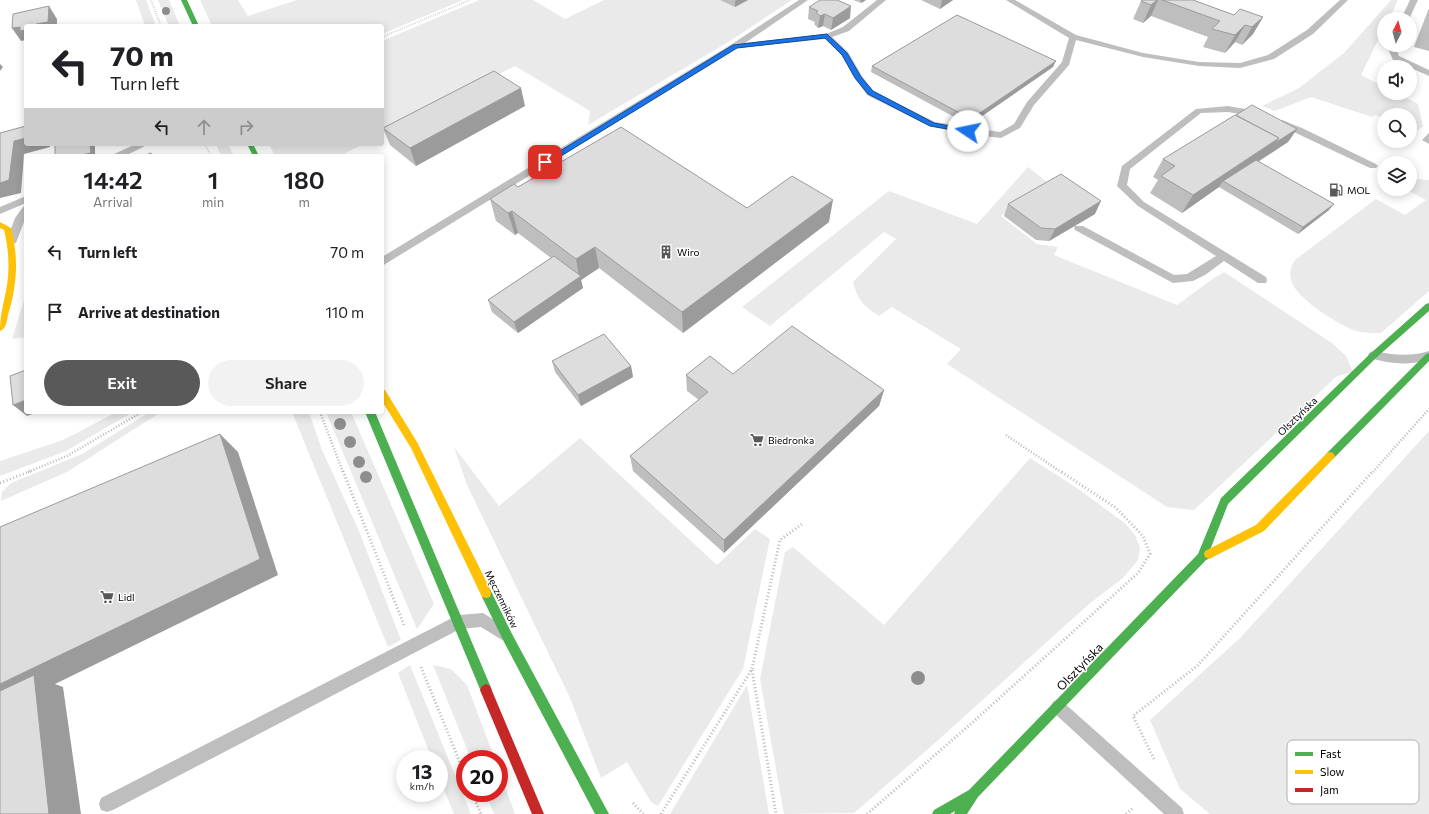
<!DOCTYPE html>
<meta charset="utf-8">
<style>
body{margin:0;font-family:Commissioner,sans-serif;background:#f2f2f2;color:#202124;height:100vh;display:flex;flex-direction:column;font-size:15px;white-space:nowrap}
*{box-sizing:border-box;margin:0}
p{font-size:13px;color:#757577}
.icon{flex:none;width:22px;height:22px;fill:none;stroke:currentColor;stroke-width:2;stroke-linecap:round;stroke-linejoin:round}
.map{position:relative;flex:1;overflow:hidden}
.side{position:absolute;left:24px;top:154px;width:360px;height:260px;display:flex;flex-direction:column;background:#fff;border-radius:4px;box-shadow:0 2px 10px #0003}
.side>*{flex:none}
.hud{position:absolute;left:24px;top:24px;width:360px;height:122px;border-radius:4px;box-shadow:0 2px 10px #0003;background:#fff;color:#202124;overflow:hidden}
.needle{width:26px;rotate:6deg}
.fabs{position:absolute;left:1377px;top:12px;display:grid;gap:8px}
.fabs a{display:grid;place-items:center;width:40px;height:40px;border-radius:50%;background:#fff;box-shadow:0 2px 10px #0003;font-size:20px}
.speed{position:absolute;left:396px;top:750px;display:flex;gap:8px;font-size:20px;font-weight:700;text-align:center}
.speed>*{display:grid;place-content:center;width:52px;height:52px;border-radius:50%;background:#fff;box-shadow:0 2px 10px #0003;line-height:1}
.speed small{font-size:10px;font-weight:400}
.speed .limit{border:6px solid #d22;background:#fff;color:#111}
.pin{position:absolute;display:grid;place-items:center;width:34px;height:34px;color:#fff;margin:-17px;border-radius:8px;box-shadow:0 2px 6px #0006}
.me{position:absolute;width:44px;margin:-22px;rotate:281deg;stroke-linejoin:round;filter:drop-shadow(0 0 3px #0008)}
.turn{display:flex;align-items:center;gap:14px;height:84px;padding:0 20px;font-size:18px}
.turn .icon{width:52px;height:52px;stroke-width:2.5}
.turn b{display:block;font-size:28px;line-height:34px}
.lanes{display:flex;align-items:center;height:38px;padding:0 20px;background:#0003;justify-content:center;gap:20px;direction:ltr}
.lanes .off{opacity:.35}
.eta{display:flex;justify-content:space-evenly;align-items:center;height:68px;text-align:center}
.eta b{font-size:24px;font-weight:600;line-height:28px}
.cta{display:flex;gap:8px;margin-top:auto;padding:8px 20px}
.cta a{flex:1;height:46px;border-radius:24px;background:#595959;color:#fff;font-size:16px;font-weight:600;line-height:46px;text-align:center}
.cta a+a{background:#f2f2f2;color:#202124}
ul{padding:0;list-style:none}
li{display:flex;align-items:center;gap:12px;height:60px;padding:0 20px}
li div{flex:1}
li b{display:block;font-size:15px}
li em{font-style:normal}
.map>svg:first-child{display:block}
.green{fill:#eaeaea}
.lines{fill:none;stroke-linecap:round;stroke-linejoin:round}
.path-far2{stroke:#b8b8b8;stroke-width:2;stroke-dasharray:0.5 1.5;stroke-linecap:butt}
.path-far1{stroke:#b8b8b8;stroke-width:2.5;stroke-dasharray:1 2;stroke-linecap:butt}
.path{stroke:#b8b8b8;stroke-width:3;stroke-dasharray:1 2.5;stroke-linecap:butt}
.lane{fill:#bebebe;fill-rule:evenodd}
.fast{fill:#4caf50;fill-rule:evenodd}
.slow{fill:#ffc107;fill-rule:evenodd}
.jam{fill:#c62828;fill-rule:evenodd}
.tree{fill:#8d8d8d}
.wall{fill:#bebebe}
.shaded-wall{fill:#9b9b9b}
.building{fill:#ddd;stroke:#9b9b9b}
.route{fill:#1a73e8;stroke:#114b97}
.labels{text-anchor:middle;stroke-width:3;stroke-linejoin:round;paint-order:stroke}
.poi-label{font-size:10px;fill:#000;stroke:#fff;text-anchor:start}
.street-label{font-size:10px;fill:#000;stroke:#fff}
.near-street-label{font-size:12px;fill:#000;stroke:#fff}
.key{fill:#fff;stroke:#b2b2b2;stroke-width:1}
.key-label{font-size:11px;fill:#000}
</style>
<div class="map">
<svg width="1429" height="814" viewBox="0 0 1429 814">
<rect width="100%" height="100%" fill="#fff"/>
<!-- green -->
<g class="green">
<path d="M136 0H146L156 26H145Z"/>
<path d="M158 0H169L180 26H169Z"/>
<path d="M200 0H238L248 16 297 0H463L382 34V26H212Z"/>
<path d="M479 0H533L565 19 604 0H792L730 41 588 125 590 111 515 66 382 134V41Z"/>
<path d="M1391 0H1398L1389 19H1384V28L1361 75 1384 87V93H1396L1418 104 1423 126 1412 135 1410 134V115H1384V118L1375 115 1372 117 1311 97 1275 111 1262 106 1299 88 1344 53Z"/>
<path d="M216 144H228L234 156H221Z"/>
<path d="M269 144H363L340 156H275Z"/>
<path d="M1028 167 1051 185 1001 216 1037 244 1058 247 1054 255 1177 305 1211 280 1224 272 1332 343 1346 356 1353 372 1337 376 1194 510 1167 507 947 364 961 349 892 307 879 316C863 305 858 301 853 282L896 239 884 232 770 326 742 307 889 191 977 224Z"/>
<path d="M1416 179 1429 180V291L1381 333C1373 333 1364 333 1356 331 1339 325 1296 299 1291 280 1289 272 1291 266 1295 260L1376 199 1405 215 1426 200 1405 189H1410V180Z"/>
<path d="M26 269V337L12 339 24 300Z"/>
<path d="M117 412H133L66 451 0 476V461L63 440Z"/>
<path d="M150 412H161L67 472 1 501 2 492 11 483 82 454Z"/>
<path d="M292 412H309L322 450 359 531 401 640 388 647Z"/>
<path d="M326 412H351L434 604 417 629Z"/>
<path d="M1429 431V814H1210L1180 789 1150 720 1240 638Z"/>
<path d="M580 438 717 565 755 529 770 539 743 669 658 806 651 802 627 762 601 778 570 698 467 485 454 447 499 506Z"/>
<path d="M1030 458 1077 488 1126 524 1135 535 1140 548 1138 560 1123 578 1089 604 936 742 854 813 784 814 760 679 785 552 793 547 884 625Z"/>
<path d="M410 665 471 814H454L439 778V759H432L398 673Z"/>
<path d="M433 665 451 669 467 685 495 759H471Z"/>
<path d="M747 685 769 814H670Z"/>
<path d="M499 770 515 814H494L485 793H499Z"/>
</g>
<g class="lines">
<!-- path-far2 -->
<g class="path-far2">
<path d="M151 0 161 26"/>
<path d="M382 37 470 0"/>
<path d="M205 144 211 156"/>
</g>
<!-- path-far1 -->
<g class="path-far1">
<path d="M320 412 343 472"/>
<path d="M1006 435 1061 472"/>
<path d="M28 472 67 456 142 412"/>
<path d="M1373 472 1429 409"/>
</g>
<!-- path -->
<g class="path">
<path d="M343 471 404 625"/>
<path d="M0 483 31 471"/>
<path d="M421 667 465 775"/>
<path d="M752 670 776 814"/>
<path d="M1154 759 1133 716 1197 666 1373 471"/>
<path d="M472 793 481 814"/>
<path d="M633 803 643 814"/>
<path d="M661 814 752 669 780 540 802 524"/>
<path d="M867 814 973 722 1138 573 1150 554 1143 536 1116 508 1060 471"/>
<path d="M1126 814 1133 808"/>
</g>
<!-- lane -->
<g class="lane">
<path d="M799 0H808L745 43 826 34 843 27 877 0H886L849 31 832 37 848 52 862 76 873 91 935 122 1000 132 1014 124 1027 102 1062 62 1069 38 1006 0H1015L1076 35 1143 53 1199 62 1240 63 1268 55 1307 30 1340 0H1348L1313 34 1274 59 1240 68 1199 66 1143 57 1076 40 1069 65 1034 105 1020 128 1001 138 968 134 929 126 867 95 854 77 842 55 825 39 737 48 382 266V257L732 44Z"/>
<path d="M1410 0H1418L1409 19H1401Z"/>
<path d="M1390 45H1398L1396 49 1399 56 1429 70V76L1393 60 1388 49Z"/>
<path d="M1228 106 1257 111 1261 114 1257 117 1228 112 1201 113 1130 169 1127 185 1144 202 1266 277 1267 280 1266 283H1258L1224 261 1205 275 1193 281 1173 283 1075 230 1074 228 1075 226H1083L1174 275 1187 274 1216 256 1138 206 1117 186 1122 166 1196 109Z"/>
<path d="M1282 120 1302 128 1376 164 1378 166 1376 168H1370L1279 125 1278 123Z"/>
<path d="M136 144H149L125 156H112L114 154Z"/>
<path d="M26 196V203L0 214V207Z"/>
<path d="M26 206V217L17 240 16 243H8L7 240 15 218 23 207Z"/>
<path d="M1374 351C1393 355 1410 357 1429 351V359C1409 366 1390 364 1370 358L1368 355 1370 352Z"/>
<path d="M483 613 507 628 509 633 507 638 502 640 481 627 460 629 113 810 107 812 101 810 99 804 101 798 454 617 459 615Z"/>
<path d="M1058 699 1063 702 1182 808 1184 814H1164L1053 712 1050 707 1053 702Z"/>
</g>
<!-- fast -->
<g class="fast">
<path d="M181 0H187L199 26H193Z"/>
<path d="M247 144H253L259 156H253Z"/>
<path d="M1429 303V311L1377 357 1228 504 1210 550 1213 551 1214 554 1213 557 1206 560 978 797 967 814H954L955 811 950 814H932L934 810 969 790 1198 554 1221 498 1371 353 1426 304Z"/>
<path d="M1429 353V361L1333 459 1330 460 1327 459 1325 456 1327 453 1426 354Z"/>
<path d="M365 412H375L492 690 490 694 486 696 482 694Z"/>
<path d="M486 588 490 589 512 634 609 814H595L594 812 504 642 482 597 481 593 482 589Z"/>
</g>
<!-- slow -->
<g class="slow">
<path d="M0 222 11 228C19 258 17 286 8 315 7 321 6 329 0 331 0 316 3 306 6 291 10 270 9 250 4 230L0 228Z"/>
<path d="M382 389 385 390 417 442 490 589 491 593 490 597 486 598 482 597 411 448 382 401Z"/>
<path d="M1330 452 1333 453 1335 456 1333 459 1264 531 1213 557 1209 559 1205 557 1204 554 1205 551 1256 525 1327 453Z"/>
</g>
<!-- jam -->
<path class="jam" d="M486 684 490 686 544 814H532L480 690 482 686Z"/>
</g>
<!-- trees -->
<g class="tree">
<circle cx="166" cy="11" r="4"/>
<circle cx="340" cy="424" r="6"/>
<circle cx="350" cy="442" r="6"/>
<circle cx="359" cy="462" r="6"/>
<circle cx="366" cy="477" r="6"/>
<circle cx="918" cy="678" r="7"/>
</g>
<!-- wall -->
<g class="wall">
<path d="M720 0H748L735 7Z"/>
<path d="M853 0H866L861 3Z"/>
<path d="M921 0H953L940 9Z"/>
<path d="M1142 0H1193L1234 15 1263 17 1253 34 1242 45 1235 42 1225 53 1203 47 1208 37 1151 16 1143 23 1133 19 1141 1Z"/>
<path d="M809 7 850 18 831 30 823 26 818 28 814 24 815 22 808 19Z"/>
<path d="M1429 8V51L1414 47Z"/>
<path d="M872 66 1053 67 969 125 871 72Z"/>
<path d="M525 106 416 166 390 145 383 128Z"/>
<path d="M1297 129 1288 142 1258 161 1329 210 1298 234 1219 187 1182 213 1150 193 1158 180 1153 177 1163 159Z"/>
<path d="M1429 133V144L1422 140Z"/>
<path d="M518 187 747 208 829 222 683 333 599 268 581 280 583 288 518 333 492 312 488 300 551 258 518 233 515 235 496 221 490 199Z"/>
<path d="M1008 204 1095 214 1049 241 1036 240 1004 216Z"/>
<path d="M552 361 631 366 633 377 581 406 555 372Z"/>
<path d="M733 374 884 390 879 406 724 553 633 471 630 456 699 400 687 391 686 375Z"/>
</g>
<!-- shaded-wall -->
<g class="shaded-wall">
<path d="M737 0H748L735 7V1Z"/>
<path d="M861 0H866L861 3Z"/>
<path d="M942 0H953L940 9Z"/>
<path d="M1157 0H1158L1151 16 1143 23 1151 5Z"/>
<path d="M49 6 57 19V26H36V24Z"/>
<path d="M851 6 850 18 831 30 833 18Z"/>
<path d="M825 14 823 26 818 28 820 16Z"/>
<path d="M1263 17 1253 34 1242 45 1252 27Z"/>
<path d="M1245 25 1235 42 1225 53 1235 35Z"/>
<path d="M20 27 26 30V40L21 41 12 28Z"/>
<path d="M1056 61 1053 67 969 125 971 119Z"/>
<path d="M0 64 3 67 0 71Z"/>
<path d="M521 88 525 106 416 166 410 148Z"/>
<path d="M1297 129 1288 142 1226 183 1223 181 1219 187 1182 213 1193 195 1279 138Z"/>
<path d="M26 138V144H50V147L24 154 21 193 0 198V183L14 141Z"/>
<path d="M90 144H95V156H77Z"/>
<path d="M833 200 829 222 683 333 682 312Z"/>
<path d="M1101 201 1095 214 1049 241 1055 229Z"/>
<path d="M1334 204 1329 210 1298 234 1303 227Z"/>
<path d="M512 211 518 233 515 235 508 213Z"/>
<path d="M595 247 599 268 581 280 583 288 518 333 514 322 579 277 576 259Z"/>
<path d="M631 366 633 377 581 406 578 395Z"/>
<path d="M884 390 879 406 724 553V540Z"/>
<path d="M26 400V412H38L27 416 13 405Z"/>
<path d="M220 434 238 452 278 575 55 684 63 687 81 814H49L0 711V684Z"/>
</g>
<!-- building -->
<g class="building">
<path d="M820 0H837L851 6 833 18 825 14 820 16 816 12 818 11 809 7Z"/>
<path d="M1142 0H1157L1151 5 1141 1Z"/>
<path d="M1162 0H1193L1234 15 1240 9 1263 17 1252 27 1245 25 1235 35 1212 29 1220 21Z"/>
<path d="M49 6 48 22 36 24V26H26V30L20 31V27L12 28 13 14Z"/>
<path d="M957 15 1056 61 971 119 872 66Z"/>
<path d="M494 71 521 88 410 148 383 128Z"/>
<path d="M1252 105 1297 129 1275 143 1279 138 1236 115Z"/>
<path d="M1235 115 1279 138 1193 195 1161 176 1175 166 1163 159Z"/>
<path d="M26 126V138L14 141 9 180 0 183V133Z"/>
<path d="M621 127 747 208 792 176 833 200 682 312 595 247 576 259 512 211 508 213 490 199 514 184 518 187Z"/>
<path d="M55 144H90L91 153 77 156H55Z"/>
<path d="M151 153 152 156H143Z"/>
<path d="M1256 160 1334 204 1303 227 1223 181Z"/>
<path d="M1061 174 1101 201 1055 229 1041 228 1008 204Z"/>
<path d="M554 256 581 276 514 322 488 300Z"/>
<path d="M792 326 884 390 724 540 630 456 708 392 686 375 710 356 733 374Z"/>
<path d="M604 334 631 366 578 395 552 361Z"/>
<path d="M26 370V400L13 405 10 376Z"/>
<path d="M220 434 260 559 0 684V527Z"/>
<path d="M34 675 49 814H0V691Z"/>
</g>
<!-- route -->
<path class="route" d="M827 34 847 53 861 77 873 91 934 123 970 130V133L930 126 868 94 855 78 842 55 825 38 737 48 548 164H543L542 162 733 45Z"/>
<!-- icons -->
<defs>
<g id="fuel-bare" transform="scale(1.08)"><path d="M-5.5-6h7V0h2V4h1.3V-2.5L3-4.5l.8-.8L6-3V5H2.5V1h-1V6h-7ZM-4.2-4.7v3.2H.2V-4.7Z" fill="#595959" stroke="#fff" stroke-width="2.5" paint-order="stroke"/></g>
<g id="building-bare" transform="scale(1.08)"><path d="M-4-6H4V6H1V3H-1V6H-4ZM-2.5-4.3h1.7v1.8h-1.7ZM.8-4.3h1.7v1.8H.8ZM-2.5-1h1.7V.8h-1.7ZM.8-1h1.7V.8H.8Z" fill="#595959" stroke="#fff" stroke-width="2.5" paint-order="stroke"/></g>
<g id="supermarket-bare" transform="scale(1.08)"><path d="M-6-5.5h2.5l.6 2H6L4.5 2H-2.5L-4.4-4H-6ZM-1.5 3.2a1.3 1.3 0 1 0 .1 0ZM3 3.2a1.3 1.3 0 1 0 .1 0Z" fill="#595959" stroke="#fff" stroke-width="2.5" paint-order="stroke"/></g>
</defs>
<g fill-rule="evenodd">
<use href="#fuel-bare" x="1336" y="190"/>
<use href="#building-bare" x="666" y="252"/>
<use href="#supermarket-bare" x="757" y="440"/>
<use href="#supermarket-bare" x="107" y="597"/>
</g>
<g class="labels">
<!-- poi labels -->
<g class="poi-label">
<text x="1347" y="194">MOL</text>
<text x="677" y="256">Wiro</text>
<text x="768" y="444">Biedronka</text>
<text x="118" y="601">Lidl</text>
</g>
<!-- street labels -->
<g class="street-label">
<text transform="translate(1297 416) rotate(-44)" y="4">Olsztyńska</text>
<text transform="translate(502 599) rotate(64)" y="4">Męczenników</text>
</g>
<!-- near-street labels -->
<g class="near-street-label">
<text transform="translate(1080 667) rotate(-46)" y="4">Olsztyńska</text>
</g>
</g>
<!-- legend -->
<rect x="1287" y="740" width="132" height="64" rx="6" class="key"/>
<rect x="1295" y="752" width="18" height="4" fill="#4caf50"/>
<rect x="1295" y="770" width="18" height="4" fill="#ffc107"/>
<rect x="1295" y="788" width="18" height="4" fill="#c62828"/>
<g class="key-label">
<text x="1320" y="758">Fast</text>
<text x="1320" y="776">Slow</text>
<text x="1320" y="794">Jam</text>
</g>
</svg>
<div class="fabs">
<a><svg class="needle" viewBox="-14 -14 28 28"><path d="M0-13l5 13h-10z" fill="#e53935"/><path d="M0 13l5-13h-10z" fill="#757577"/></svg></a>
<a><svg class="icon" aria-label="sound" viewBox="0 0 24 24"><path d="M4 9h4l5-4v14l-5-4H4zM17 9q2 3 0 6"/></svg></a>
<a><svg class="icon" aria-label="search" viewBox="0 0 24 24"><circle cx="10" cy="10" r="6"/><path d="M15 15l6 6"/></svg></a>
<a><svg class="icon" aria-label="layers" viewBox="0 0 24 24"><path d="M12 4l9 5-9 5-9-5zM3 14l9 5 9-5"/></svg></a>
</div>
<div class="speed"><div>13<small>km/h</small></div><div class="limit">20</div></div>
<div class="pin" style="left:545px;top:162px;background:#d93025"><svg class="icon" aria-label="arrive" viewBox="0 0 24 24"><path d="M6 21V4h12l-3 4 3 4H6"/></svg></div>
<svg class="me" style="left:968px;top:131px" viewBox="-20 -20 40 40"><circle r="19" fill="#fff"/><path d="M0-13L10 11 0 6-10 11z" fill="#1a73e8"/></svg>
<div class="hud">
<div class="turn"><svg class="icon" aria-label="left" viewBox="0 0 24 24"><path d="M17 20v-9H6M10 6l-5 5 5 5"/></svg><div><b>70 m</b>Turn left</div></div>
<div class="lanes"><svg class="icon" aria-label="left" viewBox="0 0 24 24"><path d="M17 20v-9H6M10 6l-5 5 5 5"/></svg><svg class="icon off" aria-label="ahead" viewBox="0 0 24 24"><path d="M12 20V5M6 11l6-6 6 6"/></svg><svg class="icon off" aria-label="right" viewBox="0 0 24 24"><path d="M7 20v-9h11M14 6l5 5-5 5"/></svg></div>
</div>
<section class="side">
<div class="eta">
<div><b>14:42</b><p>Arrival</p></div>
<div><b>1</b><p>min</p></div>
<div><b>180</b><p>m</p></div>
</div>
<ul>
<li><svg class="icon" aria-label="left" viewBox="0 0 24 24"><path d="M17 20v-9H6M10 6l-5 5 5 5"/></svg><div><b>Turn left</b></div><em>70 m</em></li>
<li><svg class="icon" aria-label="arrive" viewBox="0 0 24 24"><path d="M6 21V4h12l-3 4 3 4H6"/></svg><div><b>Arrive at destination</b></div><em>110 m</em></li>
</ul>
<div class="cta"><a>Exit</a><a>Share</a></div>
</section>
</div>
